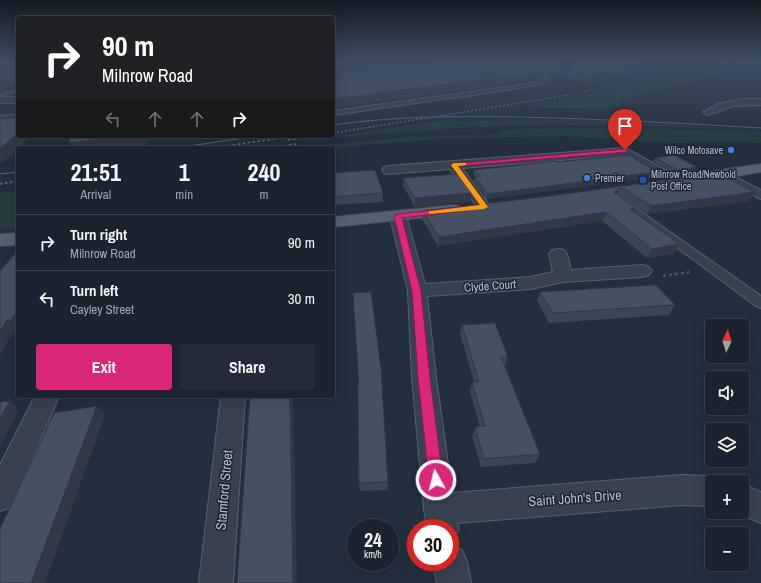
<!DOCTYPE html>
<meta charset="utf-8">
<style>
body{margin:0;font-family:"Archivo Narrow",sans-serif;background:#242b36;color:#f1f3f6;height:100vh;display:flex;flex-direction:column;font-size:15px;white-space:nowrap}
*{box-sizing:border-box;margin:0}
p{font-size:13px;color:#a0a4aa}
.icon{flex:none;width:22px;height:22px;fill:none;stroke:currentColor;stroke-width:2;stroke-linecap:round;stroke-linejoin:round}
.map{position:relative;flex:1;overflow:hidden}
.drawer{position:absolute;left:16px;top:146px;width:319px;height:252px;display:flex;flex-direction:column;background:#1b232e;border-radius:4px;box-shadow:0 4px 16px #0002,0 0 0 1px #39404a}
.drawer>*{flex:none}
.banner{position:absolute;left:16px;top:16px;width:319px;height:122px;border-radius:4px;box-shadow:0 4px 16px #0002,0 0 0 1px #39404a;background:#202124;color:#fff;overflow:hidden}
.needle{width:26px;rotate:4deg}
.tools{position:absolute;left:705px;top:319px;display:grid;gap:8px}
.tools a{display:grid;place-items:center;width:44px;height:44px;border-radius:4px;background:#1b232e;box-shadow:0 4px 16px #0002,0 0 0 1px #39404a;font-size:20px}
.speed{position:absolute;left:347px;top:519px;display:flex;gap:8px;font-size:20px;font-weight:700;text-align:center}
.speed>*{display:grid;place-content:center;width:52px;height:52px;border-radius:50%;background:#1b232e;box-shadow:0 4px 16px #0002,0 0 0 1px #39404a;line-height:1}
.speed small{font-size:10px;font-weight:400}
.speed .limit{border:6px solid #d22;background:#fff;color:#111}
.pin{position:absolute;display:grid;place-items:center;width:34px;height:34px;color:#fff;margin:-41px -17px;border-radius:50% 50% 50% 0;rotate:-45deg;box-shadow:0 0 4px #0007}
.pin .icon{rotate:45deg}
.me{position:absolute;width:44px;margin:-22px;rotate:353deg;stroke-linejoin:round;filter:drop-shadow(0 0 3px #0008)}
.turn{display:flex;align-items:center;gap:14px;height:84px;padding:0 20px;font-size:18px}
.turn .icon{width:52px;height:52px;stroke-width:2.5}
.turn b{display:block;font-size:28px;line-height:34px}
.lanes{display:flex;align-items:center;height:38px;padding:0 20px;background:#0003;justify-content:center;gap:20px;direction:ltr}
.lanes .off{opacity:.35}
.eta{display:flex;justify-content:space-evenly;align-items:center;height:68px;text-align:center}
.eta b{font-size:24px;font-weight:800;line-height:28px}
.button{display:flex;gap:8px;margin-top:auto;padding:8px 20px}
.button a{flex:1;height:46px;border-radius:4px;background:#db2777;color:#fff;font-size:16px;font-weight:800;line-height:46px;text-align:center}
.button a+a{background:#242b36;color:#f1f3f6}
ul{padding:0;list-style:none}
li{display:flex;align-items:center;gap:12px;height:56px;padding:0 20px;border-top:1px solid #39404a}
li div{flex:1}
li b{display:block;font-size:15px}
li em{font-style:normal}
.map>svg:first-child{display:block}
.green{fill:#263c3f}
.lines{fill:none;stroke-linecap:round;stroke-linejoin:round}
.service-casing{stroke:#565f6c;stroke-width:2}
.pedestrian-casing{stroke:#565f6c;stroke-width:2}
.minor-casing{stroke:#565f6c;stroke-width:2}
.primary-casing{stroke:#414a57;stroke-width:2}
.path{stroke:#44595c;stroke-width:2.5;stroke-dasharray:3 3;stroke-linecap:butt}
.service{fill:#38414e;fill-rule:evenodd}
.pedestrian{fill:#38414e;fill-rule:evenodd}
.minor{fill:#38414e;fill-rule:evenodd}
.primary{fill:#56606e;fill-rule:evenodd}
.tram{stroke:#5a6575;stroke-width:1}
.rail-far2{stroke:#5a6575;stroke-width:1;stroke-dasharray:1.5 1.5;stroke-linecap:butt}
.rail-far1{stroke:#5a6575;stroke-width:1.5;stroke-dasharray:2 2;stroke-linecap:butt}
.rail{stroke:#5a6575;stroke-width:2;stroke-dasharray:2.5 2.5;stroke-linecap:butt}
.wall{fill:#3b4654}
.shaded-wall{fill:#303945}
.building{fill:#455162;stroke:#303945}
.route{fill:#db2777;stroke:#8e194d}
.slow{fill:#f59e0b}
.shop-dot{fill:#3f7fe0;stroke:#1d2633;stroke-width:1.5}
.transit-dot{fill:#1a4fb4;stroke:#1d2633;stroke-width:1.5}
.labels{text-anchor:middle;stroke-width:3;stroke-linejoin:round;paint-order:stroke}
.far-poi-label{font-size:10px;fill:#b4bcc9;stroke:#1d2633;text-anchor:start}
.street-label{font-size:12px;fill:#b4bcc9;stroke:#1d2633}
.near-street-label{font-size:14px;fill:#b4bcc9;stroke:#1d2633}
</style>
<div class="map">
<svg width="761" height="583" viewBox="0 0 761 583">
<rect width="100%" height="100%" fill="#242f3e"/>
<!-- green -->
<g class="green">
<path d="M744 61H761V64L637 95 605 109 520 107 714 69Z"/>
<path d="M511 119 629 121 755 130 655 126 552 125 474 127 327 138 425 122Z"/>
<path d="M559 128 658 129 761 132V143L727 142 667 143 567 136 439 139 331 148H291L410 137 496 134 503 130Z"/>
<path d="M18 190V224L14 228 0 229V193Z"/>
</g>
<g class="lines">
<!-- service casing -->
<g class="service-casing">
<g id="service">
<path d="M527 70 548 79 542 84 500 91 333 115V111L540 82 543 79 526 72Z"/>
<path d="M0 81 18 84V86L0 83Z"/>
<path d="M18 89V91L0 96V94Z"/>
</g>
</g>
<!-- pedestrian casing -->
<g class="pedestrian-casing">
<path id="pedestrian" d="M619 198 623 199 761 296V308L756 306 698 263 615 203 614 201Z"/>
</g>
<!-- minor casing -->
<g class="minor-casing">
<g id="minor">
<path d="M491 61H538L535 63 439 68 435 66 439 64Z"/>
<path d="M410 65 414 67 413 69 333 74V70Z"/>
<rect x="0" y="97" width="18" height="6"/>
<path d="M740 99H761V105L734 106 708 115 703 112 718 104Z"/>
<path d="M18 114V120L0 122V116Z"/>
<path d="M625 148 680 178 682 181 680 184H670L623 155 462 168 491 207 489 210 484 211 479 210 450 169 388 174 384 173 382 170 384 167 388 166Z"/>
<path d="M721 170 761 190V199L716 177 715 174 716 171Z"/>
<path d="M398 211 403 213 406 216 425 284 531 277 553 272 549 254 552 250 558 249 564 250 567 254 571 270 643 265 649 267 652 271 649 275 643 277 563 282 531 289 427 296 436 378 452 493 682 475 712 476 723 482H712V506L682 505 457 523 459 528 454 539 450 541V528H427L424 509 412 378 408 291 390 216 393 213Z"/>
<path d="M35 396H59L11 507 0 511V465Z"/>
<path d="M221 396H245L233 583H199Z"/>
<path d="M742 484 761 492V523L736 512H742Z"/>
<path d="M450 545 462 550 467 562 471 583H437L433 562H450Z"/>
</g>
</g>
<!-- primary casing -->
<g class="primary-casing">
<g id="primary">
<path d="M761 164V172L691 184 686 182 683 179 686 176 691 174Z"/>
<path d="M453 205 459 206 462 210 459 214 333 227V217Z"/>
<path d="M18 233V245L0 246V234Z"/>
</g>
</g>
<!-- path -->
<path class="path" d="M663 276 690 272"/>
<!-- service -->
<use href="#service" class="service"/>
<!-- pedestrian -->
<use href="#pedestrian" class="pedestrian"/>
<!-- minor -->
<use href="#minor" class="minor"/>
<!-- primary -->
<use href="#primary" class="primary"/>
<!-- tram -->
<g class="tram">
<path d="M333 125C395 116 458 116 521 117 601 119 681 123 761 128"/>
<path d="M176 148 257 136"/>
<path d="M0 174 18 172"/>
</g>
<!-- rail-far2 -->
<path class="rail-far2" d="M563 96 737 61"/>
<!-- rail-far1 -->
<g class="rail-far1">
<path d="M333 133 570 95"/>
<path d="M279 138 293 136"/>
<path d="M300 138 312 136"/>
</g>
<!-- rail -->
<g class="rail">
<path d="M288 140 306 137"/>
<path d="M213 148 286 137"/>
<path d="M264 148 298 144"/>
<path d="M0 184 18 181"/>
</g>
</g>
<!-- wall -->
<g class="wall">
<path d="M0 61H18V83V82L9 81 12 86 0 90Z"/>
<path d="M517 61H555L565 76 548 77 539 73 538 79 500 83 493 80 492 86 474 69V65L523 67 516 66Z"/>
<path d="M581 61H640L631 73 619 77 586 83 568 77 570 70Z"/>
<path d="M655 158 697 167 695 171 676 174 653 161Z"/>
<path d="M557 162 657 172 655 177 487 199 474 181 475 177H476L473 174 474 170Z"/>
<path d="M333 173 383 193V202L333 205Z"/>
<path d="M717 173 750 201 647 214 622 197 619 196 635 208 633 212 674 254 647 258 602 221 438 246 422 219 423 211 550 196Z"/>
<path d="M403 178 471 201 415 207 403 186Z"/>
<path d="M540 292 675 305 669 315 549 323 537 301Z"/>
<path d="M462 325 508 357 505 366 540 454 535 463 481 467 472 436 475 427H480L470 392 472 382H474L460 334Z"/>
<path d="M388 482 387 490 360 491 359 483Z"/>
</g>
<!-- shaded-wall -->
<g class="shaded-wall">
<path d="M637 61H640L631 73 619 77 586 83 588 75Z"/>
<path d="M16 62 18 68 0 71V65Z"/>
<path d="M567 68 565 76 548 77 550 70Z"/>
<path d="M539 73 538 79 500 83 501 77Z"/>
<path d="M493 78 492 86 333 108V99Z"/>
<path d="M8 80 12 86 0 90V82Z"/>
<path d="M18 133V136H31L5 161 0 162V149Z"/>
<path d="M120 136H148L149 145 131 148H71L69 143Z"/>
<path d="M697 167 695 171 676 174 678 170Z"/>
<path d="M657 172 655 177 487 199 488 194Z"/>
<path d="M620 188 616 196 614 192Z"/>
<path d="M755 192 750 201 647 214 651 206Z"/>
<path d="M472 193 471 201 415 207V198Z"/>
<path d="M635 208 631 217 630 209Z"/>
<path d="M606 212 602 221 438 246 439 237Z"/>
<path d="M679 244 674 254 647 258 652 249Z"/>
<path d="M18 310V329L15 330 0 353V331L7 320Z"/>
<path d="M290 396H293L297 583H293Z"/>
<path d="M10 401 19 410 0 446V418Z"/>
<path d="M97 406 105 415 45 583H31Z"/>
</g>
<!-- building -->
<g class="building">
<path d="M0 61H18V80L16 79 15 76 0 74V71L15 68 16 62 0 65Z"/>
<path d="M530 61H555L567 68 550 70Z"/>
<path d="M581 61H637L633 66 622 70 588 75 570 70Z"/>
<path d="M500 63 525 67 539 73 501 77 474 65Z"/>
<path d="M463 64 493 78 333 99V74L390 68Z"/>
<path d="M0 78 8 80 0 82Z"/>
<path d="M18 117V133L0 149V119Z"/>
<path d="M71 136H120L69 143Z"/>
<path d="M629 155 657 172 488 194 475 177H481L474 170 556 161 557 162Z"/>
<path d="M674 155 697 167 678 170 655 158Z"/>
<path d="M375 170 383 193 333 197V173Z"/>
<path d="M717 173 755 192 651 206 625 189 620 188 614 192 635 208 630 209 679 244 652 249 606 212 439 237 423 211 550 196Z"/>
<path d="M459 174 472 193 415 198 403 178Z"/>
<path d="M18 250V310L11 320H7L0 331V271Z"/>
<path d="M656 285 675 305 553 313 540 292Z"/>
<path d="M371 292 381 369 388 482 359 483 358 385H359L353 293Z"/>
<path d="M495 323 508 357H501L540 454 484 459 475 427 485 426 472 382H479L462 325Z"/>
<path d="M250 396H290L293 583H237Z"/>
<path d="M10 401 0 418V402Z"/>
<path d="M97 406 31 583H0V529L54 413Z"/>
</g>
<!-- sky -->
<linearGradient id="sky" x2="0" y2="1"><stop stop-color="#141a22"/><stop offset="0.43" stop-color="#3f4d63"/><stop offset="1" stop-color="#3f4d63" stop-opacity="0"/></linearGradient>
<rect width="761" height="143" fill="url(#sky)"/>
<!-- route -->
<path class="route" d="M625 149 627 150V152L458 166 488 207 487 208 402 218 421 291 430 378 443 480 441 485 436 487 431 485 429 480 418 378 412 291 394 216 398 214 480 205 451 165 452 164Z"/>
<!-- slow -->
<path class="slow" d="M454 163H466V165L458 166 488 207 484 209 429 214V211H431L480 205 451 165Z"/>
<!-- markers -->
<g class="shop-dot">
<circle cx="731" cy="150" r="4"/>
<circle cx="587" cy="178" r="4"/>
</g>
<rect class="transit-dot" x="639" y="176" width="8" height="8" rx="2"/>
<g class="labels">
<!-- far-poi labels -->
<g class="far-poi-label">
<text x="723" y="154" text-anchor="end">Wilco Motosave</text>
<text x="651" y="178">Milnrow Road/Newbold<tspan x="651" dy="12">Post Office</tspan></text>
<text x="595" y="182">Premier</text>
</g>
<!-- street labels -->
<g class="street-label">
<text transform="translate(490 286) rotate(-4)" y="4">Clyde Court</text>
</g>
<!-- near-street labels -->
<g class="near-street-label">
<text transform="translate(224 490) rotate(-85)" y="5">Stamford Street</text>
<text transform="translate(575 498) rotate(-4)" y="5">Saint John's Drive</text>
</g>
</g>
</svg>
<div class="tools">
<a><svg class="needle" viewBox="-14 -14 28 28"><path d="M0-13l5 13h-10z" fill="#e53935"/><path d="M0 13l5-13h-10z" fill="#a0a4aa"/></svg></a>
<a><svg class="icon" aria-label="sound" viewBox="0 0 24 24"><path d="M4 9h4l5-4v14l-5-4H4zM17 9q2 3 0 6"/></svg></a>
<a><svg class="icon" aria-label="layers" viewBox="0 0 24 24"><path d="M12 4l9 5-9 5-9-5zM3 14l9 5 9-5"/></svg></a>
<a>+</a>
<a>−</a>
</div>
<div class="speed"><div>24<small>km/h</small></div><div class="limit">30</div></div>
<div class="pin" style="left:625px;top:150px;background:#d93025"><svg class="icon" aria-label="arrive" viewBox="0 0 24 24"><path d="M6 21V4h12l-3 4 3 4H6"/></svg></div>
<svg class="me" style="left:436px;top:480px" viewBox="-20 -20 40 40"><circle r="17" fill="#db2777" stroke="#fff" stroke-width="3"/><path d="M0-11L8 9 0 5-8 9z" fill="#fff"/></svg>
<div class="banner">
<div class="turn"><svg class="icon" aria-label="right" viewBox="0 0 24 24"><path d="M7 20v-9h11M14 6l5 5-5 5"/></svg><div><b>90 m</b>Milnrow Road</div></div>
<div class="lanes"><svg class="icon off" aria-label="left" viewBox="0 0 24 24"><path d="M17 20v-9H6M10 6l-5 5 5 5"/></svg><svg class="icon off" aria-label="ahead" viewBox="0 0 24 24"><path d="M12 20V5M6 11l6-6 6 6"/></svg><svg class="icon off" aria-label="ahead" viewBox="0 0 24 24"><path d="M12 20V5M6 11l6-6 6 6"/></svg><svg class="icon" aria-label="right" viewBox="0 0 24 24"><path d="M7 20v-9h11M14 6l5 5-5 5"/></svg></div>
</div>
<section class="drawer">
<div class="eta">
<div><b>21:51</b><p>Arrival</p></div>
<div><b>1</b><p>min</p></div>
<div><b>240</b><p>m</p></div>
</div>
<ul>
<li><svg class="icon" aria-label="right" viewBox="0 0 24 24"><path d="M7 20v-9h11M14 6l5 5-5 5"/></svg><div><b>Turn right</b><p>Milnrow Road</p></div><em>90 m</em></li>
<li><svg class="icon" aria-label="left" viewBox="0 0 24 24"><path d="M17 20v-9H6M10 6l-5 5 5 5"/></svg><div><b>Turn left</b><p>Cayley Street</p></div><em>30 m</em></li>
</ul>
<div class="button"><a>Exit</a><a>Share</a></div>
</section>
</div>
